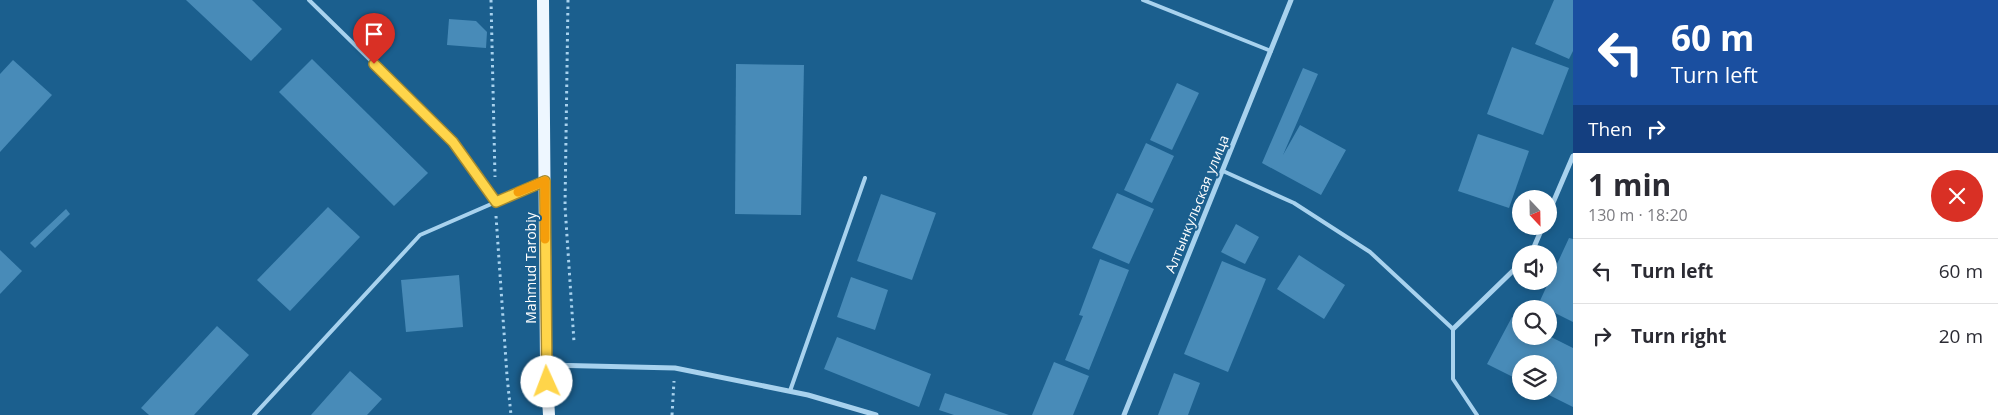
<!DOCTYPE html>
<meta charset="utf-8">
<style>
body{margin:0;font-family:"Open Sans",sans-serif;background:#f7f7f7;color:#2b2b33;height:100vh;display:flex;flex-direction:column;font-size:19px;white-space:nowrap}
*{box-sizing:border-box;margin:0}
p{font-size:16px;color:#7c7c81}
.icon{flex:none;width:28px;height:28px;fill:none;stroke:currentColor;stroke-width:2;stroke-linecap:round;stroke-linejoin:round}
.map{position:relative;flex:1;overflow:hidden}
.drawer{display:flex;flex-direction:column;background:#fff;width:425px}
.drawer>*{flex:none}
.banner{background:#1a4fa0;color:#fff;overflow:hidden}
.needle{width:32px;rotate:158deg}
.buttons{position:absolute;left:1512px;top:190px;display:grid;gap:10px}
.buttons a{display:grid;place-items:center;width:45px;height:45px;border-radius:50%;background:#fff;box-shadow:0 2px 8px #0003;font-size:25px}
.pin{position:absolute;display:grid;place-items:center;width:42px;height:42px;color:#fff;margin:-51px -21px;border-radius:50% 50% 50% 0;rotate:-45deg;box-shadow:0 0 5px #0007}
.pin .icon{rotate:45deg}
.me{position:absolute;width:55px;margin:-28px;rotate:358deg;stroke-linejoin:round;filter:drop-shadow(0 0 4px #0008)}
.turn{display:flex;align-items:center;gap:18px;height:105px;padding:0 15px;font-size:22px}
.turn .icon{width:65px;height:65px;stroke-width:2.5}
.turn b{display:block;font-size:35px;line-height:42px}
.then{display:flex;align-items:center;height:48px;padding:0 15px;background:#0003;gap:10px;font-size:19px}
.round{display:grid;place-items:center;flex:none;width:52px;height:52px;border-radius:26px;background:#f7f7f7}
.overview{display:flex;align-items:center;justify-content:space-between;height:85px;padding:0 15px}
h1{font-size:30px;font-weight:700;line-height:38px}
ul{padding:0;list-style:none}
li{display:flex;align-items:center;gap:15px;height:65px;padding:0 15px;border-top:1px solid #e1e1e2}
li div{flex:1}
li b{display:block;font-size:19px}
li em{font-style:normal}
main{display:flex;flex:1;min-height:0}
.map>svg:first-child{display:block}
.building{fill:#488bb8}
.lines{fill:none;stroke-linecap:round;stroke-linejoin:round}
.path{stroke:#a8d2ee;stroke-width:3;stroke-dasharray:2.5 4;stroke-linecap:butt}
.service{stroke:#a8d2ee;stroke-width:4}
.minor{stroke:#a8d2ee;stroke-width:5}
.primary{stroke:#eef7ff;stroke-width:12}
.route-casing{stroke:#a68a30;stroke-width:12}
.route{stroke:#ffd54a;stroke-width:9}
.slow{stroke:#f59e0b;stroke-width:9}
.labels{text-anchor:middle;stroke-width:4;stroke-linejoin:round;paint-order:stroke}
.street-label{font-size:14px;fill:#fff;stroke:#1b5f8e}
</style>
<main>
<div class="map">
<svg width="1573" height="415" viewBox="0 0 1573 415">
<rect width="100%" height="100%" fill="#1b5f8e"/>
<!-- building -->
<g class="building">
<path d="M186 0H252L282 29 251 61Z"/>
<path d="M1554 0H1573V51L1569 59 1535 44Z"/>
<path d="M449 19 476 21 487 32 486 48 447 45Z"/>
<path d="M1512 47 1569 68 1543 135 1487 114Z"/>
<path d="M312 59 428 173 394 206 279 92Z"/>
<path d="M13 60 52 95 0 152V74Z"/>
<path d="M736 64 804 65 801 215 735 214Z"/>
<path d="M1303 68 1318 74 1283 155 1300 125 1346 150 1321 195 1262 163Z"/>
<path d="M1177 83 1199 93 1172 150 1150 140Z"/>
<path d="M1478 134 1529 151 1509 208 1458 191Z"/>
<path d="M1146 143 1174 156 1152 203 1124 190Z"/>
<path d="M1117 193 1154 209 1129 264 1092 248Z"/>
<path d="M881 194 936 213 912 280 857 261Z"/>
<path d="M328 207 360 237 290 311 257 280Z"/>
<path d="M66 209 70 214 35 248 30 243Z"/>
<path d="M1236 224 1259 237 1245 264 1221 252Z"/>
<path d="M1569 238 1573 239V322L1549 310V309L1538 305Z"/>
<path d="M0 250 22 271 0 294Z"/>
<path d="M1299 255 1345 285 1324 319 1277 289Z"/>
<path d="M1100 259 1129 270 1089 370 1065 360 1083 316 1079 315Z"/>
<path d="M1222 261 1266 279 1228 372 1184 354Z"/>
<path d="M459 275 463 327 406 332 401 280Z"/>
<path d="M851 277 888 290 875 330 837 317Z"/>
<path d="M1512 317 1521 322V336H1549L1573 348V407L1541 391H1549V364H1521V381L1487 364Z"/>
<path d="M217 326 249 355 194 415H149L141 408Z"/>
<path d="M837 337 931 374 919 407 824 369Z"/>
<path d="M1054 362 1089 376 1073 415H1032Z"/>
<path d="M350 371 382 399 367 415H311Z"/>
<path d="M1174 373 1200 383 1188 415H1158Z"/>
<path d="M945 393 1009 415H954L939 410Z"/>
</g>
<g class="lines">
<!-- path -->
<g class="path">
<path d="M491 0 495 177"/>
<path d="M568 0 565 206 574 342"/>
<path d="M496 216 507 376 511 415"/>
<path d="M672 415 674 381"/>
</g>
<!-- service -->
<g class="service">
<path d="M309 0 453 141 495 202"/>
<path d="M1143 0 1271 51"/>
<path d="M1223 171 1294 203 1370 252 1453 329V379L1477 415"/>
<path d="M790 391 865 178"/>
<path d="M254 415 420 235 542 182"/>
</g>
<!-- minor -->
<g class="minor">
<path d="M1549 212 1573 156"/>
<path d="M1531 254 1543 226"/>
<path d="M1453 329 1521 263"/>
<path d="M547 365 675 368 808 395 876 415"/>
<path d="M1124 415 1291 0"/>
</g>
<!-- primary -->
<path class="primary" d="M543 0 546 365 549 415"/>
</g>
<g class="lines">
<!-- route casing -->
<g class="route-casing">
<path id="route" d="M374 64 453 142 496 202 545 181 547 382"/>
</g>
<!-- route -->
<use href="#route" class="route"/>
<!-- slow -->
<path class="slow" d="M518 192 545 181V239"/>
</g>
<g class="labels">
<!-- street labels -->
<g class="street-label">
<text transform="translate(1197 204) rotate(-68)" y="5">Алтынкульская улица</text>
<text transform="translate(531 268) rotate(-90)" y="5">Mahmud Tarobiy</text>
</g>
</g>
</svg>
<div class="buttons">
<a><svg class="needle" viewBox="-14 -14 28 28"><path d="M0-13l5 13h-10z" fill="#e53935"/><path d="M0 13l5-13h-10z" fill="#7c7c81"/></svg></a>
<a><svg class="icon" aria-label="sound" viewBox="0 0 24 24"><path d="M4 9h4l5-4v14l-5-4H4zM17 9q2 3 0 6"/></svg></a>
<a><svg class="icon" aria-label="search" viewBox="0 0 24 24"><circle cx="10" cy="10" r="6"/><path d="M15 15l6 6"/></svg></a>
<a><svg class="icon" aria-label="layers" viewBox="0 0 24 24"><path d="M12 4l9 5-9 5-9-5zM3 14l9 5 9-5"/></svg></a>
</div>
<div class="pin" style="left:374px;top:64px;background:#d93025"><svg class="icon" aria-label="arrive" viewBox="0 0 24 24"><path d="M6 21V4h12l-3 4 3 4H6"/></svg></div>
<svg class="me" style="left:547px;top:382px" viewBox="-20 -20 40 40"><circle r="19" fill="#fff"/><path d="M0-13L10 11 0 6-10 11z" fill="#ffd54a"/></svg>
</div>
<section class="drawer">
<div class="banner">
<div class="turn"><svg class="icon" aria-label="left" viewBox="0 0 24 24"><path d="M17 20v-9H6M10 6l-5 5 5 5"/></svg><div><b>60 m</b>Turn left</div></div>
<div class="then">Then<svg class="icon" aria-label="right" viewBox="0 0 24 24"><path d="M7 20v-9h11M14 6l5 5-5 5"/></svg></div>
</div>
<div class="overview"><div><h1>1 min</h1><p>130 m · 18:20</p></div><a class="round" style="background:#d93025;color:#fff"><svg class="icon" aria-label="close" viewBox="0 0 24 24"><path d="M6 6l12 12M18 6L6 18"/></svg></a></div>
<ul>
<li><svg class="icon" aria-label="left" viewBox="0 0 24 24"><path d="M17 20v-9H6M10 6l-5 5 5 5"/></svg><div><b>Turn left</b></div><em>60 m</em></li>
<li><svg class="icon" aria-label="right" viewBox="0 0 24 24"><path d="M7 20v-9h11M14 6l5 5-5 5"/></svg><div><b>Turn right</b></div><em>20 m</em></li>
</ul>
</section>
</main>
